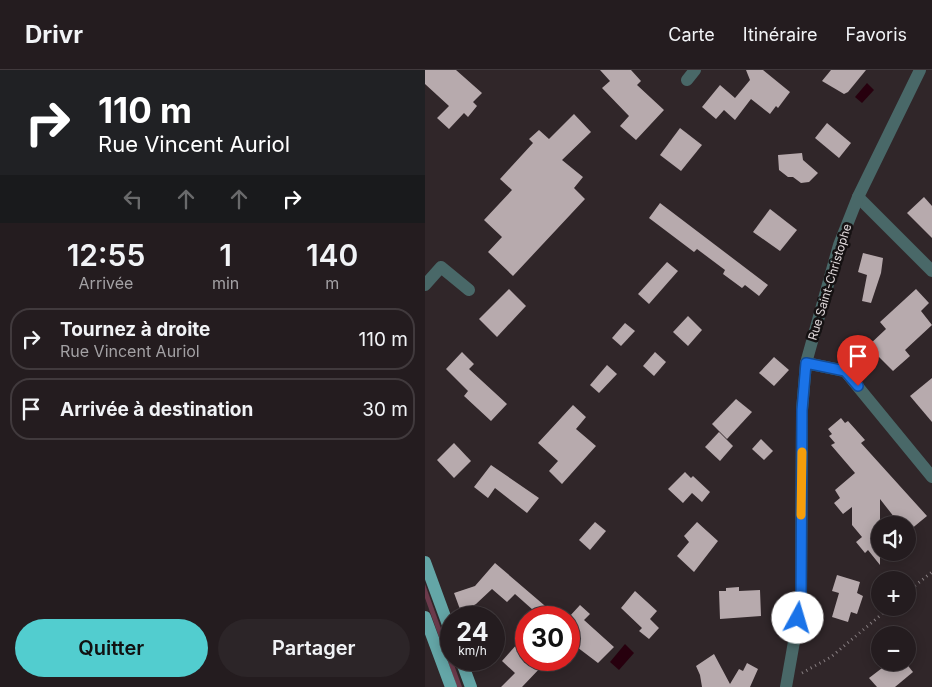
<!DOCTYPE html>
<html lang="fr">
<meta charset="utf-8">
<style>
body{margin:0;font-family:Inter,sans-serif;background:#2c2528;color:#f1f3f6;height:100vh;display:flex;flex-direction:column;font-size:19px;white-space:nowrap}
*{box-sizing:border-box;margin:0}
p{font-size:16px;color:#a3a1a4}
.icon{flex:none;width:28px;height:28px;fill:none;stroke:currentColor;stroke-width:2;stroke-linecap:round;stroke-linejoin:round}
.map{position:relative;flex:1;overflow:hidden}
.details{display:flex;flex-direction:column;background:#241c1f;width:425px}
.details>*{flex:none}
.hud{background:#202124;color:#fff;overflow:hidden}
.fabs{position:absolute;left:446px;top:446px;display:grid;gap:10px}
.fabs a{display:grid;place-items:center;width:45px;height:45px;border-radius:50%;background:#241c1f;box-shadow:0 2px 12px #0003,0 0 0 1px #413a3d;font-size:25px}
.speed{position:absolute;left:15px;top:536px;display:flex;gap:10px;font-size:25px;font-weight:700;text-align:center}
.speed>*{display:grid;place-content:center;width:65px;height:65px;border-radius:50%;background:#241c1f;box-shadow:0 2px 12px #0003,0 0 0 1px #413a3d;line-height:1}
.speed small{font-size:12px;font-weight:400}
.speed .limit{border:8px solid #d22;background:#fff;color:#111}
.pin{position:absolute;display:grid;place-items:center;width:42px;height:42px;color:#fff;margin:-51px -21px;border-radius:50% 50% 50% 0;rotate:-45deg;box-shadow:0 0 5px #0007}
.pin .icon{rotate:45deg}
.me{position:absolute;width:55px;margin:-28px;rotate:6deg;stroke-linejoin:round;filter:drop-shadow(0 0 4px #0008)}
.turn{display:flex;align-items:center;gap:18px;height:105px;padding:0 15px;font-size:22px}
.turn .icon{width:65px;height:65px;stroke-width:2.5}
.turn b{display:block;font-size:35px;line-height:42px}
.lanes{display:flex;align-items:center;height:48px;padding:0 15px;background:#0003;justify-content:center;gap:25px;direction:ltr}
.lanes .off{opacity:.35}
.eta{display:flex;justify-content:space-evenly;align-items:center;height:85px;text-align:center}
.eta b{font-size:30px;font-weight:600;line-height:35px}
.primary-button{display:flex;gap:10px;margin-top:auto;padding:10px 15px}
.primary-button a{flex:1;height:58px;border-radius:30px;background:#52cdcf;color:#111;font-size:20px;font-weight:600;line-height:58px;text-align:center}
.primary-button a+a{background:#2c2528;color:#f1f3f6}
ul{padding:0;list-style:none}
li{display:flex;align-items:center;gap:15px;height:62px;margin:0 10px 8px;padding:0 5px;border:2px solid #413a3d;border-radius:20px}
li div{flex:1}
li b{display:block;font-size:19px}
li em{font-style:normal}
header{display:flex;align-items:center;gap:30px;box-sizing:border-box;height:70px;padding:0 25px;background:#241c1f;border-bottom:1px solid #413a3d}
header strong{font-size:24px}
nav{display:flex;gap:28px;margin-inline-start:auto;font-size:18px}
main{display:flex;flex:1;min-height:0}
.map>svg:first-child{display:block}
.green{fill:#6b3a4b}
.water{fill:#27000e}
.building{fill:#b7aaad}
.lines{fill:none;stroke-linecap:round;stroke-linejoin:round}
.path{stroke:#887f82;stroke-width:3;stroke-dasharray:1 4;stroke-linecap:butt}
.minor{stroke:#496868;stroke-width:12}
.major{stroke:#64a6a7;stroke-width:12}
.route-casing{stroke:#114b97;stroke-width:12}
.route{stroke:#1a73e8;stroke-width:9}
.slow{stroke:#f59e0b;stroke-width:9}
.labels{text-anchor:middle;stroke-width:5;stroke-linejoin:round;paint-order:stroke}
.street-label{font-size:12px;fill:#e0d9db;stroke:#151112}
</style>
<header>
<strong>Drivr</strong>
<nav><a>Carte</a><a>Itinéraire</a><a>Favoris</a></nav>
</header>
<main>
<section class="details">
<div class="hud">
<div class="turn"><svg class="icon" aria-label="right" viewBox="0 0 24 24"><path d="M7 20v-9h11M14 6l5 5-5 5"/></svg><div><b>110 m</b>Rue Vincent Auriol</div></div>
<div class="lanes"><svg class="icon off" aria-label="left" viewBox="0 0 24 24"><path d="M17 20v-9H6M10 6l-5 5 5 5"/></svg><svg class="icon off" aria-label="ahead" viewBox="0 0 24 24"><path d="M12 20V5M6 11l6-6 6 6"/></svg><svg class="icon off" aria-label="ahead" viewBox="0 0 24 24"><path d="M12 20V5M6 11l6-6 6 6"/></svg><svg class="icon" aria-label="right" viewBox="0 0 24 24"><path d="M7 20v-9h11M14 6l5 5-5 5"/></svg></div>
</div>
<div class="eta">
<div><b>12:55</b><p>Arrivée</p></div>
<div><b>1</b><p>min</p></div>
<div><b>140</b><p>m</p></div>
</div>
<ul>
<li><svg class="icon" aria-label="right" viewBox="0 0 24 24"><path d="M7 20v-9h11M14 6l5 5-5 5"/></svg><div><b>Tournez à droite</b><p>Rue Vincent Auriol</p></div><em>110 m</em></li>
<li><svg class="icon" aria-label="arrive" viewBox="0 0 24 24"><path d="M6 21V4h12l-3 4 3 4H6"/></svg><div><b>Arrivée à destination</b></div><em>30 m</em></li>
</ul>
<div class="primary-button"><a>Quitter</a><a>Partager</a></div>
</section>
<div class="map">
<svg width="507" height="617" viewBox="0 0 507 617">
<rect width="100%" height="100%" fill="#302629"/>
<!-- green -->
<path class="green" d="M0 514 37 617H32L0 528Z"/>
<!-- water -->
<g class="water">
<path d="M442 13 449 20 437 33 430 27Z"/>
<path d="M200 574 209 583 194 600 185 592Z"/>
</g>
<!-- building -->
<g class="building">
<path d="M0 0H31L57 23 48 32 52 36 43 47 39 43 24 59 12 48 24 36 0 14Z"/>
<path d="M175 0H206L216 11 212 15 239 40 211 70 195 56 204 46 177 18 185 11Z"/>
<path d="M321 0H338L365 22 353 38 351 36 345 44 326 29 310 50 299 40 291 49 277 37 295 15 310 28 325 10Z"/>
<path d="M406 0H441L423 22 419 24 397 11Z"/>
<path d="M149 44 166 62 137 90 158 107 149 118 160 129 88 206 63 182 77 167 59 150 87 120 75 109 108 73 104 69 114 60 124 69Z"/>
<path d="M402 53 426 73 414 88 390 68Z"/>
<path d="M255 58 277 75 256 101 235 85Z"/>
<path d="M377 83 378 90 393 103 384 112 376 113 368 107H363L354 100 353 85Z"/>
<path d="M499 127 507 136V168L482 143Z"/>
<path d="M235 133 343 215 334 226 320 215 317 218 298 204 300 200 272 179 269 182 224 148Z"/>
<path d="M345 139 372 160 355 181 328 162Z"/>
<path d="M438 183 458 188 456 203 446 233 437 231 442 205 433 202Z"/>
<path d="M242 192 253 201 224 234 213 224Z"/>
<path d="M84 219 101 236 72 267 54 249Z"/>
<path d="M491 219 504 233 496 241 507 255 480 280 485 286 468 301 443 276 461 259 455 252Z"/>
<path d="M263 246 277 260 263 276 248 262Z"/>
<path d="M200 253 210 261 196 276 187 268Z"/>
<path d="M37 282 49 294 44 299 82 334 66 351 39 326 43 321 21 299Z"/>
<path d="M230 282 241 292 229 306 218 296Z"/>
<path d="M349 287 364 300 349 316 334 303Z"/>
<path d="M182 295 192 304 174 323 165 315Z"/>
<path d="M507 308V352L485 326Z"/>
<path d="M311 329 327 342 302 369 287 354Z"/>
<path d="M148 335 161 347 151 359 171 376 137 414 124 401 133 391 113 373Z"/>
<path d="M416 348 420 353 423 351 440 370 436 373 502 446 485 460 476 449 473 452 455 429V495L443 480 440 483 431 472 437 467 427 455V437L418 444 409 433 415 428 410 420 430 403 406 375 410 373 404 366 407 364 403 359Z"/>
<path d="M294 362 308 376 295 391 280 377Z"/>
<path d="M336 369 348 381 339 390 327 379Z"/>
<path d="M29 373 46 391 29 408 12 390Z"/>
<path d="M66 395 114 428 102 443 70 418 63 428 49 417Z"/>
<path d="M260 402 266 408 268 406 285 422 277 432 267 423 258 433 243 419Z"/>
<path d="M170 452 181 461 165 480 154 470Z"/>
<path d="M272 452 293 471 269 502 252 486 264 472 259 466Z"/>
<path d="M70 493 126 541 120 548H117L90 524 82 532 67 519 51 534 36 542 29 523 50 516Z"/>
<path d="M412 505 435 512 432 523 438 526 432 544 426 542 423 552 407 547 414 523 407 521Z"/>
<path d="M314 517V521L335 520 336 546 295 549 294 521H301V518Z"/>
<path d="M210 521 232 541 225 549 234 558 224 569 214 561 217 558 196 538Z"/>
<path d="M155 535 165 544 159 550 189 577 173 593 144 571V547Z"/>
<path d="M93 573 101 581V590H111L117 596 97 617H76L90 603 77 591Z"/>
<path d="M289 584 305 614 314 599 318 601 322 593 333 599 325 617H277L275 605 271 596Z"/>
<path d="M465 592H480L488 602 470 617H452L444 608Z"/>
</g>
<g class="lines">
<!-- path -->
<g class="path">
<path d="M482 522 507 502"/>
<path d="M377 603 406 587 464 538"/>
</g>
<!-- minor -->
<g class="minor">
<path d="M262 10 270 0"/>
<path d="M433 127 507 201"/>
<path d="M0 215 16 197 44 220"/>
<path d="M381 293 420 301 507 407"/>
<path d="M361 617 376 532 377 340 381 293 414 175 433 127 495 0"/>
</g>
<!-- major -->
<g class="major">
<path d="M0 492 26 563"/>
<path d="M0 547 26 617"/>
<path d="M36 590 46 617"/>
</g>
</g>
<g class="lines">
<!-- route casing -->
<g class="route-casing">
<path id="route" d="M373 548 376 532 377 340 381 293 420 301 433 316"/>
</g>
<!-- route -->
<use href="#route" class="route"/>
<!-- slow -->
<path class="slow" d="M376 445 377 382"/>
</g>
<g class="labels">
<!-- street labels -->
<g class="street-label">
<text transform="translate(405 212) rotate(-73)" y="4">Rue Saint-Christophe</text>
</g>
</g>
</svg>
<div class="fabs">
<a><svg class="icon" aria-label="sound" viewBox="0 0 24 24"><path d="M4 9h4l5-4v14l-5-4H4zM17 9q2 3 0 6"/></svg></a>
<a>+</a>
<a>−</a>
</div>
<div class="speed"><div>24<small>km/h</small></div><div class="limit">30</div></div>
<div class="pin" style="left:433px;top:316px;background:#d93025"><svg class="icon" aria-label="arrive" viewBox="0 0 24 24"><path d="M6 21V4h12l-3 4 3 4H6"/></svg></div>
<svg class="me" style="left:373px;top:548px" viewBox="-20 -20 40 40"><circle r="19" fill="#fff"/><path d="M0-13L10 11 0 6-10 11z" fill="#1a73e8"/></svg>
</div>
</main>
